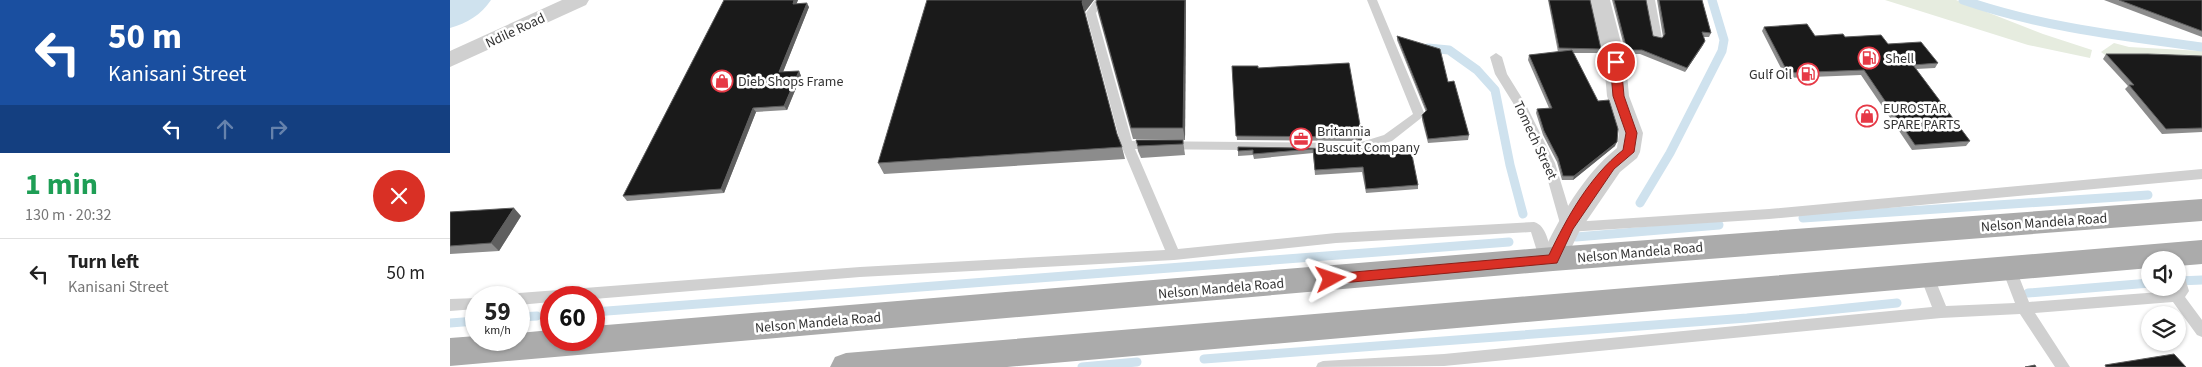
<!DOCTYPE html>
<meta charset="utf-8">
<style>
body{margin:0;font-family:"Source Sans 3",sans-serif;background:#f6f6f6;color:#222;height:100vh;display:flex;flex-direction:column;font-size:19px;white-space:nowrap}
*{box-sizing:border-box;margin:0}
p{font-size:16px;color:#767676}
.icon{flex:none;width:28px;height:28px;fill:none;stroke:currentColor;stroke-width:2;stroke-linecap:round;stroke-linejoin:round}
.map{position:relative;flex:1;overflow:hidden}
.drawer{display:flex;flex-direction:column;background:#fff;width:450px}
.drawer>*{flex:none}
.banner{background:#1a4fa0;color:#fff;overflow:hidden}
.buttons{position:absolute;left:1691px;top:251px;display:grid;gap:10px}
.buttons a{display:grid;place-items:center;width:45px;height:45px;border-radius:50%;background:#fff;box-shadow:0 1px 4px #0004;font-size:25px}
.speed{position:absolute;left:15px;top:286px;display:flex;gap:10px;font-size:25px;font-weight:700;text-align:center}
.speed>*{display:grid;place-content:center;width:65px;height:65px;border-radius:50%;background:#fff;box-shadow:0 1px 4px #0004;line-height:1}
.speed small{font-size:12px;font-weight:400}
.speed .limit{border:8px solid #d22;background:#fff;color:#111}
.pin{position:absolute;display:grid;place-items:center;width:42px;height:42px;color:#fff;margin:-21px;border:2px solid #fff;border-radius:50%;box-shadow:0 1px 5px #0007}
.me{position:absolute;width:55px;margin:-28px;rotate:85deg;stroke-linejoin:round;filter:drop-shadow(0 0 4px #0008)}
.turn{display:flex;align-items:center;gap:18px;height:105px;padding:0 25px;font-size:22px}
.turn .icon{width:65px;height:65px;stroke-width:2.5}
.turn b{display:block;font-size:35px;line-height:42px}
.lanes{display:flex;align-items:center;height:48px;padding:0 25px;background:#0003;justify-content:center;gap:25px;direction:ltr}
.lanes .off{opacity:.35}
.round{display:grid;place-items:center;flex:none;width:52px;height:52px;border-radius:26px;background:#f6f6f6}
.overview{display:flex;align-items:center;justify-content:space-between;height:85px;padding:0 25px}
h1{font-size:30px;font-weight:700;line-height:38px;color:#1e9e55}
ul{padding:0;list-style:none}
li{display:flex;align-items:center;gap:15px;height:70px;padding:0 25px;border-top:1px solid #e0e0e0}
li div{flex:1}
li b{display:block;font-size:19px}
li em{font-style:normal}
main{display:flex;flex:1;min-height:0}
.map>svg:first-child{display:block}
.green{fill:#e6ecdf}
.lines{fill:none;stroke-linecap:round;stroke-linejoin:round}
.stream{stroke:#cfe2ee;stroke-width:9}
.river{fill:#cfe2ee;fill-rule:evenodd}
.lane{fill:#d0d0d0;fill-rule:evenodd}
.street{fill:#d0d0d0;fill-rule:evenodd}
.primary{fill:#ababab;fill-rule:evenodd}
.wall{fill:#8c8c8c}
.shaded-wall{fill:#5f5f5f}
.building{fill:#1a1a1a;stroke:#5f5f5f}
.route{fill:#d93025;stroke:#8d1f18}
.labels{text-anchor:middle;stroke-width:5;stroke-linejoin:round;paint-order:stroke}
.street-label{font-size:14px;fill:#333;stroke:#fff}
.poi-label{font-size:14px;fill:#333;stroke:#fff;text-anchor:start}
</style>
<main>
<section class="drawer">
<div class="banner">
<div class="turn"><svg class="icon" aria-label="left" viewBox="0 0 24 24"><path d="M17 20v-9H6M10 6l-5 5 5 5"/></svg><div><b>50 m</b>Kanisani Street</div></div>
<div class="lanes"><svg class="icon" aria-label="left" viewBox="0 0 24 24"><path d="M17 20v-9H6M10 6l-5 5 5 5"/></svg><svg class="icon off" aria-label="ahead" viewBox="0 0 24 24"><path d="M12 20V5M6 11l6-6 6 6"/></svg><svg class="icon off" aria-label="right" viewBox="0 0 24 24"><path d="M7 20v-9h11M14 6l5 5-5 5"/></svg></div>
</div>
<div class="overview"><div><h1>1 min</h1><p>130 m · 20:32</p></div><a class="round" style="background:#d93025;color:#fff"><svg class="icon" aria-label="close" viewBox="0 0 24 24"><path d="M6 6l12 12M18 6L6 18"/></svg></a></div>
<ul>
<li><svg class="icon" aria-label="left" viewBox="0 0 24 24"><path d="M17 20v-9H6M10 6l-5 5 5 5"/></svg><div><b>Turn left</b><p>Kanisani Street</p></div><em>50 m</em></li>
</ul>
</section>
<div class="map">
<svg width="1752" height="367" viewBox="0 0 1752 367">
<rect width="100%" height="100%" fill="#fff"/>
<!-- green -->
<g class="green">
<path d="M1435 0H1506L1593 34 1642 50 1640 58 1578 45Z"/>
<path d="M1664 43 1679 47 1752 51V71L1662 60 1651 52Z"/>
</g>
<g class="lines">
<!-- stream -->
<g class="stream">
<path d="M1513 0C1591 27 1671 36 1752 47"/>
<path d="M978 48 999 50 1027 70 1045 90 1060 165 1073 214"/>
<path d="M1190 203 1220 153 1272 51 1274 40 1262 0"/>
<path d="M1353 218 1698 195"/>
<path d="M1126 237 1269 225"/>
<path d="M1728 281 1752 280"/>
<path d="M1578 293 1700 283"/>
<path d="M144 312 1059 242"/>
<path d="M69 317 87 316"/>
<path d="M0 323 26 321"/>
<path d="M754 359 1297 318 1447 303"/>
<path d="M632 367 687 362"/>
</g>
<!-- river -->
<path class="river" d="M0 0H41C31 15 17 23 0 28Z"/>
<!-- lane -->
<g class="lane">
<path d="M645 0H655L646 13 682 141 908 143 934 135 963 114 917 0H927L975 115 942 141 908 151 685 149 728 249 886 233 1084 222C1098 226 1099 247 1103 260L1101 264 1096 265 1091 264 1081 232 886 243 724 260 410 277 144 299 101 298V302L69 305V298H63L69 293 410 267 715 250 671 145 636 13Z"/>
<path d="M1195 0H1205L1212 38 1211 40H1203L1202 38Z"/>
<path d="M1046 53 1052 57 1057 74 1075 103 1105 163 1123 222 1319 209 1752 169V179L1319 219 1118 232 1113 231 1111 227 1093 163 1063 103 1045 74 1040 57Z"/>
<path d="M1559 264 1564 265 1566 269 1579 302 1723 291 1724 288H1728V270L1733 271 1739 291 1735 297 1752 320V337L1747 335 1723 302 1585 313 1620 367H1605L1570 314 1491 318 994 366 866 367 868 363 873 361 994 354 1482 307 1470 276 1472 272 1477 271 1482 272 1496 306 1565 303 1552 269 1554 265Z"/>
<path d="M27 298 26 309 0 311V299Z"/>
</g>
<!-- street -->
<g class="street">
<path d="M112 0H139L136 5 0 67V51Z"/>
<path d="M1140 0H1160L1176 62 1179 96 1193 133 1190 152 1187 158 1170 172 1129 232 1112 267 1103 270 1094 267 1090 259C1108 220 1133 175 1167 148L1169 133 1157 96 1154 62Z"/>
</g>
<!-- primary -->
<g class="primary">
<path d="M1752 199V221L1103 271 0 366V338L26 336V340H69V333L101 330V340H144V326L1103 247Z"/>
<path d="M1752 240V264L1728 266V260H1700V268L557 367H380L385 357 396 353Z"/>
</g>
</g>
<!-- wall -->
<g class="wall">
<path d="M274 0H348L346 4 359 7 333 72 349 71 351 76 337 110 306 112 274 193 177 201 173 196Z"/>
<path d="M644 0 634 13 667 134 672 147 675 159 434 174 428 163Z"/>
<path d="M736 0 735 140 683 139 648 13 646 2Z"/>
<path d="M1098 0H1140L1151 49 1150 53H1123L1165 146 1123 180H1112L1107 162 1093 135 1086 113 1087 109 1099 108 1078 60 1079 55 1108 52Z"/>
<path d="M1162 0H1196L1203 36 1212 38 1213 37 1207 0H1252L1261 33 1259 37H1254L1253 45 1235 72 1190 54H1176Z"/>
<path d="M1654 0H1752V37Z"/>
<path d="M1314 27 1365 36 1395 37 1438 44 1488 63 1485 68 1466 69 1520 141 1516 146 1462 150 1411 75 1336 78 1312 31Z"/>
<path d="M947 36 998 82 1019 135 1018 140 978 143 972 120V115L976 112 947 40Z"/>
<path d="M1656 54 1752 56V132L1712 134 1675 89 1678 86 1653 59Z"/>
<path d="M782 66 808 68 912 136V140L908 141 787 140Z"/>
<path d="M686 140H733L735 155 691 158 688 151Z"/>
<path d="M788 147 908 149 968 185V189L916 193 912 172 865 175 863 153 804 159 803 155 788 156Z"/>
<path d="M0 212 71 216 49 251 0 254Z"/>
</g>
<!-- shaded-wall -->
<g class="shaded-wall">
<path d="M344 0H348L345 8 343 4Z"/>
<path d="M633 0H644L634 13 632 2Z"/>
<path d="M735 0H736L735 140 733 128Z"/>
<path d="M357 3 359 7 331 77 329 72Z"/>
<path d="M1255 41 1253 45 1235 72 1237 68Z"/>
<path d="M349 71 351 76 337 110 334 106Z"/>
<path d="M303 108 306 112 274 193 271 189Z"/>
<path d="M912 136V140L908 141V137Z"/>
<path d="M1167 142 1165 146 1123 180 1124 176Z"/>
<path d="M64 208 71 216 49 251 41 243Z"/>
</g>
<!-- building -->
<g class="building">
<path d="M274 0H344L343 4 357 3 329 72 349 71 334 106 303 108 271 189 173 196Z"/>
<path d="M477 0H633L632 2 667 134 672 147 428 163Z"/>
<path d="M647 0H735L733 128H681L646 2Z"/>
<path d="M1099 0H1140L1151 49 1109 48Z"/>
<path d="M1164 0H1196L1203 36 1212 38 1215 34 1209 0H1252L1261 33 1252 32 1255 41 1237 68 1192 50H1177Z"/>
<path d="M1669 0H1752V31Z"/>
<path d="M1357 24 1365 36 1393 34 1395 37 1431 35 1438 44 1471 42 1488 63 1463 65 1520 141 1465 145 1414 70 1338 73 1314 27Z"/>
<path d="M947 36 990 49 998 82 1004 81 1019 135 978 139 972 115 977 110Z"/>
<path d="M1122 50 1148 101 1159 100 1168 129 1167 142 1124 176H1113L1108 158 1094 131 1087 109 1102 108 1079 55Z"/>
<path d="M1656 54H1698L1752 56V128L1716 129 1679 85H1684Z"/>
<path d="M899 63 912 136 908 137 786 136 782 66H808V68Z"/>
<path d="M686 140H733V144L688 146Z"/>
<path d="M960 145 968 185 916 189 913 167 865 170 863 149 803 154V150L788 151V147L908 149Z"/>
<path d="M64 208 41 243 0 246V212Z"/>
<path d="M1724 354 1736 367H1656L1655 365Z"/>
<path d="M1585 365 1586 367H1575Z"/>
</g>
<!-- route -->
<path class="route" d="M1166 59 1171 62 1174 96 1187 133 1184 152 1164 169 1123 229 1107 263 881 284 876 282 875 279 876 275 881 274 1099 255C1117 217 1140 176 1173 150L1176 133 1163 96 1160 62Z"/>
<!-- icons -->
<defs>
<g id="fuel-ring" transform="scale(1.125)"><circle r="9.5" fill="#fff" stroke="#e63946" stroke-width="1.5"/><path d="M-5.5-6h7V0h2V4h1.3V-2.5L3-4.5l.8-.8L6-3V5H2.5V1h-1V6h-7ZM-4.2-4.7v3.2H.2V-4.7Z" fill="#e63946"/></g>
<g id="shop-ring" transform="scale(1.125)"><circle r="9.5" fill="#fff" stroke="#e63946" stroke-width="1.5"/><path d="M-5-2.5h2.3a2.7 3.5 0 0 1 5.4 0H5L5.5 6h-11ZM-1.5-2.5h3a1.5 2.3 0 0 0-3 0Z" fill="#e63946"/></g>
<g id="office-ring" transform="scale(1.125)"><circle r="9.5" fill="#fff" stroke="#e63946" stroke-width="1.5"/><path d="M-6-3h4V-5.5h4V-3h4V5H-6ZM-1-4.5V-3h2v-1.5ZM-6 0V1H6V0Z" fill="#e63946"/></g>
</defs>
<g fill-rule="evenodd">
<use href="#fuel-ring" x="1419" y="58"/>
<use href="#fuel-ring" x="1358" y="74"/>
<use href="#shop-ring" x="272" y="81"/>
<use href="#shop-ring" x="1417" y="116"/>
<use href="#office-ring" x="851" y="139"/>
</g>
<g class="labels">
<!-- street labels -->
<g class="street-label">
<text transform="translate(65 30) rotate(-25)" y="5">Ndile Road</text>
<text transform="translate(1086 140) rotate(65)" y="5">Tomech Street</text>
<text transform="translate(1594 222) rotate(-4)" y="5">Nelson Mandela Road</text>
<text transform="translate(1190 252) rotate(-5)" y="5">Nelson Mandela Road</text>
<text transform="translate(771 288) rotate(-5)" y="5">Nelson Mandela Road</text>
<text transform="translate(368 322) rotate(-5)" y="5">Nelson Mandela Road</text>
</g>
<!-- poi labels -->
<g class="poi-label">
<text x="1435" y="63">Shell</text>
<text x="1342" y="79" text-anchor="end">Gulf Oil</text>
<text x="288" y="86">Dieb Shops Frame</text>
<text x="1433" y="113">EUROSTAR<tspan x="1433" dy="16">SPARE PARTS</tspan></text>
<text x="867" y="136">Britannia<tspan x="867" dy="16">Buscuit Company</tspan></text>
</g>
</g>
</svg>
<div class="buttons">
<a><svg class="icon" aria-label="sound" viewBox="0 0 24 24"><path d="M4 9h4l5-4v14l-5-4H4zM17 9q2 3 0 6"/></svg></a>
<a><svg class="icon" aria-label="layers" viewBox="0 0 24 24"><path d="M12 4l9 5-9 5-9-5zM3 14l9 5 9-5"/></svg></a>
</div>
<div class="speed"><div>59<small>km/h</small></div><div class="limit">60</div></div>
<div class="pin" style="left:1166px;top:62px;background:#d93025"><svg class="icon" aria-label="arrive" viewBox="0 0 24 24"><path d="M6 21V4h12l-3 4 3 4H6"/></svg></div>
<svg class="me" style="left:881px;top:279px" viewBox="-20 -20 40 40"><path d="M0-17L14 15 0 8-14 15z" fill="#d93025" stroke="#fff" stroke-width="4"/></svg>
</div>
</main>
